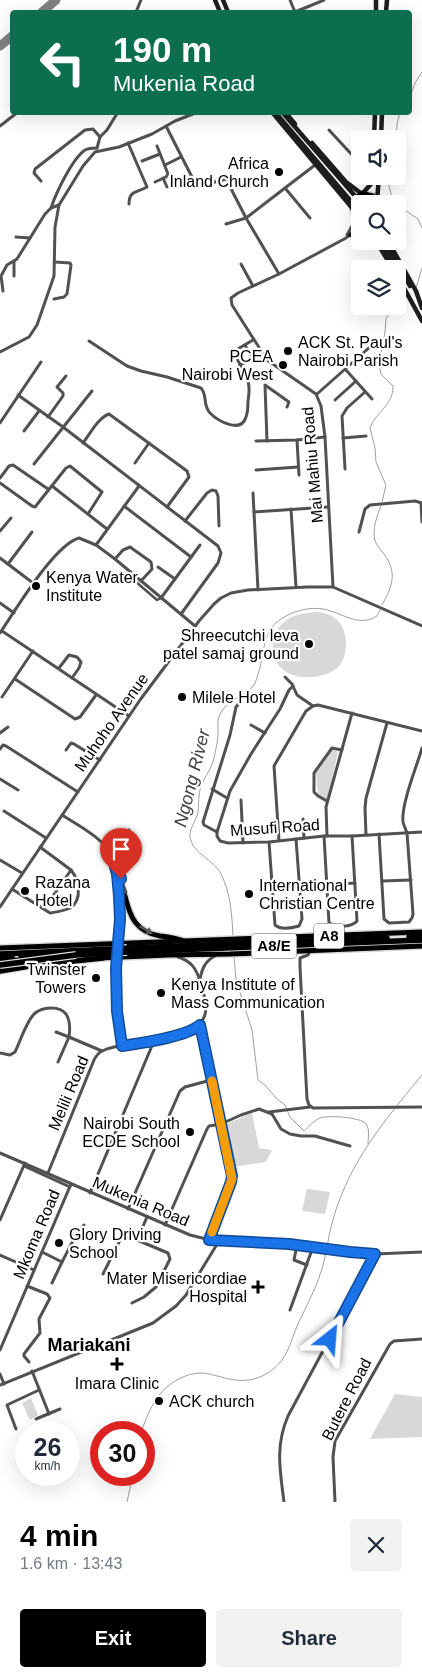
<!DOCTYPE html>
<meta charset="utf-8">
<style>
body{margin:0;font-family:Arial,sans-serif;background:#f2f2f3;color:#1f2937;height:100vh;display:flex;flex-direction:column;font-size:19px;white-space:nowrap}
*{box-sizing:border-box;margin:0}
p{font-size:16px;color:#747a83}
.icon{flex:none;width:28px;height:28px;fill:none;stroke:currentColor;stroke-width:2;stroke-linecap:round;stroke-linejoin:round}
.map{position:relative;height:1502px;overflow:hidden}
.details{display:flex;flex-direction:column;background:#fff;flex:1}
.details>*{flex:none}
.top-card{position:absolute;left:10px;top:10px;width:402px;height:105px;border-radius:5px;box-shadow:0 5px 20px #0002;background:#0b6e4f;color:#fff;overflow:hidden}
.fabs{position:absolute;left:351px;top:130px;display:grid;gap:10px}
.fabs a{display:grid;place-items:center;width:55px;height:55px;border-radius:5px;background:#fff;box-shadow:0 5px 20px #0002;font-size:25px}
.speed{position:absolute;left:15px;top:1421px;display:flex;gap:10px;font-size:25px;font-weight:700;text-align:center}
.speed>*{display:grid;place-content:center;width:65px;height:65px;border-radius:50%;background:#fff;box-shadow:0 5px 20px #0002;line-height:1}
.speed small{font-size:12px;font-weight:400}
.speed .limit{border:8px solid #d22;background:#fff;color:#111}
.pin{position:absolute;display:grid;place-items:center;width:42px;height:42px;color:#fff;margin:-51px -21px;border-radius:50% 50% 50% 0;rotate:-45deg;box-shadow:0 0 5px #0007}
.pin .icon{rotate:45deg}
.me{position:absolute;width:55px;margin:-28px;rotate:28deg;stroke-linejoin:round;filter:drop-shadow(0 0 4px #0008)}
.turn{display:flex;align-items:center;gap:18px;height:105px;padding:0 20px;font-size:22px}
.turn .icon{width:65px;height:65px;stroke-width:2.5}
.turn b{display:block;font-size:35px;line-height:42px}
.round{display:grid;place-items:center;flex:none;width:52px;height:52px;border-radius:5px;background:#f2f2f3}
.headline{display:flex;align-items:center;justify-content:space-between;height:85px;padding:0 20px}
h1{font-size:30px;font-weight:700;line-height:38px;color:#000}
.button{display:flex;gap:10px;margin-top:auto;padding:10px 20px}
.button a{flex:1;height:58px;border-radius:5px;background:#000;color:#fff;font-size:20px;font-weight:700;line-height:58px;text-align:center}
.button a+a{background:#f2f2f3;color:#1f2937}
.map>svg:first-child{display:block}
.green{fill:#d8d8d8}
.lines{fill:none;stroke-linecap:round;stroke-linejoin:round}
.stream{stroke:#9f9f9f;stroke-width:1}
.taxiway{stroke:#808080;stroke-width:9}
.primary-casing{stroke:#dbdbdb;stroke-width:8}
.trunk-casing{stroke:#dbdbdb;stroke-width:8}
.motorway-casing{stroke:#dbdbdb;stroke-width:8}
.pedestrian{stroke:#515151;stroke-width:2.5}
.minor{stroke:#515151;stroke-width:3}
.secondary{stroke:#1e1e1e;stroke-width:4.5}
.primary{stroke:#000;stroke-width:5}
.trunk{stroke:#000;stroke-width:5}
.motorway{stroke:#000;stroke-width:5.5}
.motorway-bridge-casing{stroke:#dbdbdb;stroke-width:8;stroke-linecap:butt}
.minor-bridge{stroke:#515151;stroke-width:3}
.secondary-bridge{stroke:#1e1e1e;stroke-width:4.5}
.motorway-bridge{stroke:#000;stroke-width:5.5}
.oneway{fill:#595959}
.route-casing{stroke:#114b97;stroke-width:12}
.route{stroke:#1a73e8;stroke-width:9}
.slow{stroke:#f59e0b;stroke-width:9}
.poi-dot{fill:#000;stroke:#fff;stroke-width:2}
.labels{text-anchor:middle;stroke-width:4.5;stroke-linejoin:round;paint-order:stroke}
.shield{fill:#fff;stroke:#4c4c4c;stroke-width:1}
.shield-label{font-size:15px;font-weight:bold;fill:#000}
.poi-label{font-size:16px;fill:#000;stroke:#fff;text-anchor:start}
.street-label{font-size:16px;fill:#000;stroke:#fff}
.water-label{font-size:18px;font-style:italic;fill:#404040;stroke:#fff}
.neighbourhood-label{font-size:18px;font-weight:bold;fill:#000;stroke:#fff}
</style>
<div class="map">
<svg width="422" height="1502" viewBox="0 0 422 1502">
<rect width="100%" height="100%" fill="#fff"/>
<!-- green -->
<g class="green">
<path d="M315 612C323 612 330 614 336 619 348 629 349 653 340 665 329 678 305 680 290 674 270 665 267 638 283 623 290 615 305 613 315 612Z"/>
<path d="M333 749 338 752 327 801 318 795 316 772Z"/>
<path d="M252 1113 259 1148 272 1150 266 1162 233 1167 224 1125Z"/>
<path d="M307 1189 330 1192 325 1214 302 1211Z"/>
<path d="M395 1394 422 1397V1437L370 1439Z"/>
<path d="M31 1398 38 1415 30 1420 22 1403Z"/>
</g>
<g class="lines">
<!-- stream -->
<g class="stream">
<path d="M410 97 415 83 422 72"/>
<path d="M396 139 397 124 400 112"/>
<path d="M387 176 391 194 402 208 418 219 422 228"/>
<path d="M416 288 422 268"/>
<path d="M398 305 406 297"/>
<path d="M382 502 386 485 376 462 375 448 370 428C375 413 394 404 393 386L381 374 379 364 385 332 386 318 396 306"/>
<path d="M381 506C377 516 372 529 375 541 377 546 381 550 384 554 398 573 392 587 382 605"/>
<path d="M233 937C232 916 231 894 221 874 214 860 192 853 190 837 189 829 196 821 198 812 199 804 198 795 201 786 204 778 210 771 213 762 215 753 218 742 218 733 218 726 217 720 220 714 228 699 246 696 254 685 256 682 257 677 258 674 266 651 260 630 286 616 297 610 311 607 323 609 341 612 359 628 377 616L380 610"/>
<path d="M234 956 236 980 252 1030 258 1080 265 1085 277 1099 285 1105 290 1117 304 1131C308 1127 315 1120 320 1118 328 1115 361 1117 366 1124 370 1129 368 1138 368 1144"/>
<path d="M327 1247C338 1176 378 1128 422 1075"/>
<path d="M141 1432C145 1422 149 1410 155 1401 165 1384 189 1369 209 1374 227 1378 236 1383 254 1379 265 1376 275 1369 282 1360 290 1349 293 1334 299 1322 310 1298 322 1278 326 1251"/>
<path d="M127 1502 133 1475"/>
</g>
<!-- taxiway -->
<g class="taxiway">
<path d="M42 12 56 0"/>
<path d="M0 46 12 36"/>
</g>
<!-- primary casing -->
<g class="primary-casing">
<g id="primary">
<path d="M364 194 373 196 378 204"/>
<path d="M360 218 354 213C351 205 354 198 362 194"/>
</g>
</g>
<!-- trunk casing -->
<g class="trunk-casing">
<g id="trunk">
<path d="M125 896C130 917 136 932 160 936 168 937 176 938 184 941"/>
<path d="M0 948 422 932"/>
<path d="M100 958 168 955 230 954 422 946"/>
<path d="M0 961 17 960"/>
</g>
</g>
<!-- motorway casing -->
<g class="motorway-casing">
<g id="motorway">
<path d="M409 937 422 936"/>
<path d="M127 948 387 938"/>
<path d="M127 952 422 940"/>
<path d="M0 954 113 949"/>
<path d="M71 955 112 953"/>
<path d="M21 957 54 956"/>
<path d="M0 958 12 957"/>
<path d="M0 971 36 965 103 958"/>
</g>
</g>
<!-- pedestrian -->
<path class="pedestrian" d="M128 575 157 600 161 598"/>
<!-- minor -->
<g class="minor">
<path d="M290 0 295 12 324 0"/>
<path d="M136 12 141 0"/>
<path d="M0 126 18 112"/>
<path d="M166 126 195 183 204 185 226 179 246 218 279 274"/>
<path d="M329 130 354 157H360"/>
<path d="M128 143 147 187C137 193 129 190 129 204"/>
<path d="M97 148 100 137 107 130 118 112"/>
<path d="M354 157 360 165"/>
<path d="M142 161 160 154"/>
<path d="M165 165 181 157"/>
<path d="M163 178 167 187"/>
<path d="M41 181 34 173 35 169 85 130 93 129 100 137"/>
<path d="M155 182 166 177 168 174 157 146"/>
<path d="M285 188 315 165"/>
<path d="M51 208C56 193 72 159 85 150 89 148 93 148 97 148"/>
<path d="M226 224 246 218 285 188 310 218"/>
<path d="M347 235 357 217"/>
<path d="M16 237 30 238"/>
<path d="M241 264 253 286"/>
<path d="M14 276V261"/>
<path d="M3 291 1 276 7 265 17 259 45 214 51 208 59 205"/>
<path d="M54 299 64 297 67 294 71 265 70 263 55 262"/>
<path d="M89 341 127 366 141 371 167 377 201 388C208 396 202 404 210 413 218 421 241 434 246 417 248 412 248 406 248 401 249 395 250 388 248 381 245 372 238 363 235 353L236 350 253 340"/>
<path d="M245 345 252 359"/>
<path d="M0 352 29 337 37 325 54 276 55 227 59 205 83 166 95 152 119 147 152 134 175 121 198 112"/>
<path d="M240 365 262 354"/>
<path d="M346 370 372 399"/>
<path d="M317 394 379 339"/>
<path d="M18 395 63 427 218 546 221 553 218 563 181 614"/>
<path d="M335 400 356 381"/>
<path d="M48 417 63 396V393L57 387 66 376"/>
<path d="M0 423 41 362"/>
<path d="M24 431 39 411"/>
<path d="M343 438 366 436"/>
<path d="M297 440 299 475"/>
<path d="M256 441 297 440 325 437"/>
<path d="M267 441 265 385 289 402 287 407"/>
<path d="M83 443C90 434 98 418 109 414L187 471 189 477 167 507"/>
<path d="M135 463 149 443"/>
<path d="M34 464 92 391"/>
<path d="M345 469 342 416 347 408 365 392"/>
<path d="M256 470 298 467"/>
<path d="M0 478 9 466 13 465 48 489"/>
<path d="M0 483 32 506 35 507 66 468 70 466 102 492 88 514"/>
<path d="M52 486 107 529"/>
<path d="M253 493 258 590"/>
<path d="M421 503 422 522"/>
<path d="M124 506 191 557"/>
<path d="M291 509 296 587"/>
<path d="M254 512 328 507"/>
<path d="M185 521 207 493 212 490 216 491 218 496 219 526"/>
<path d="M0 531 11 518"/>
<path d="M359 532 365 509 370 505 415 501 422 503"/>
<path d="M96 545 139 486"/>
<path d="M0 558 33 583"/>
<path d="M115 559 123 550 130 547 151 562 152 569 141 581"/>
<path d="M8 564 32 532"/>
<path d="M158 567 175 579"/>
<path d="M333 587 325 437 321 406 316 394 267 360 232 305 231 298 238 293 279 274 346 238 360 225"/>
<path d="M161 598 200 545"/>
<path d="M0 603 14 613"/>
<path d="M2 631 129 716"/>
<path d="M0 633C15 611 54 545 79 538L96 545 115 559 195 626"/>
<path d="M59 668 69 655 77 657 81 662 79 668 72 678"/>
<path d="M285 677 292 684 297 695 313 706"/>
<path d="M15 679 75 719 80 717 96 695"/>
<path d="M293 686 289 690 280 709 251 754 230 791 217 832V836L220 841 228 843 269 842 324 836H352L422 832"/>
<path d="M2 697 33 651"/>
<path d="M251 725 265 733"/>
<path d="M0 733 8 727"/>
<path d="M0 749 3 745 6 746 78 792"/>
<path d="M66 750 71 743 74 744 100 760"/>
<path d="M0 779 18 790"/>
<path d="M212 789 227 798"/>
<path d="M241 800 243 843"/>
<path d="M327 801 318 796 314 792V773L332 748 342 750"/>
<path d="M4 811 46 838"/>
<path d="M62 815C81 827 103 838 114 858 120 868 121 881 126 892L124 896"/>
<path d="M303 819 304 838"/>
<path d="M217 832 204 825 203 822 230 735 236 707 240 702"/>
<path d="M379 834 384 919 389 923 409 922 412 918 413 914 407 833C406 830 404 826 403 822 401 804 417 766 422 748"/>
<path d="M366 835 365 808 366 798 387 723"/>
<path d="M324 836 329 923C337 927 351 928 357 921L352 836"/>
<path d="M327 836 326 807 352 713"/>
<path d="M279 840 274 766 306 711 313 706 318 705 422 731"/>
<path d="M269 842 275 925C281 930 292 928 299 926L302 919 296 839"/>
<path d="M107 848 129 830"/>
<path d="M0 860 22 873"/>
<path d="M114 863 117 874 119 919"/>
<path d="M382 881 411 880"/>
<path d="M327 885 355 883"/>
<path d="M12 889 50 913C56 912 64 911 70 908 83 900 79 880 71 870L40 847"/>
<path d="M272 889 300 887"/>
<path d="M0 907 140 700 199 621 214 604 221 598 231 593 248 590 307 587H333L422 626"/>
<path d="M44 909 71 870"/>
<path d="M119 936V919L124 897"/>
<path d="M310 951 308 955 300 958V967L307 1099 309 1105 313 1108 422 1107"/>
<path d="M116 968 117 1011 123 1046"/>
<path d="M200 979C202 969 205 961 215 956"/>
<path d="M200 1026 232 1176 231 1182 209 1240"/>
<path d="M56 1032 69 1037 58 1062"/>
<path d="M0 1053 10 1055 15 1052C21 1040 25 1024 34 1014 42 1007 59 1005 66 1014 70 1020 70 1030 69 1037L102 1051"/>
<path d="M269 1112 310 1107"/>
<path d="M0 1153 190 1235 214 1241 289 1244 349 1252 375 1254 422 1252"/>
<path d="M24 1166 70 1187"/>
<path d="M48 1173 94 1060C96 1056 98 1053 102 1051 114 1045 131 1045 144 1043 155 1041 167 1038 178 1034 210 1025 210 1011 200 981 196 968 191 961 178 957"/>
<path d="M90 1193 154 1041"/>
<path d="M128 1209 180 1091 185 1087 211 1080"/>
<path d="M0 1220 25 1163"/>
<path d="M165 1225 207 1129 209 1126 221 1124 241 1115 259 1109 272 1114 281 1129 290 1134 301 1136H315L350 1146"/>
<path d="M297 1245 294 1260 307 1265"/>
<path d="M42 1252 62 1262 75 1237 84 1225"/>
<path d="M0 1255 34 1270"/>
<path d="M103 1274 121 1238 126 1236 137 1240"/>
<path d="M52 1283 62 1262"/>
<path d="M27 1286 47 1294 50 1298 39 1319 40 1333 24 1354V1356L29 1362"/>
<path d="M132 1303 144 1297 156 1287 170 1259 168 1253 137 1240 147 1217"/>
<path d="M290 1310 313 1247"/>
<path d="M0 1350 71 1184"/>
<path d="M32 1371 49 1414"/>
<path d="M0 1374 4 1384"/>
<path d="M0 1385 153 1323 176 1306 186 1295 219 1241"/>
<path d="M36 1419 60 1409"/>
<path d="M16 1429 7 1405 39 1390"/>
<path d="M284 1502C280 1470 275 1446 288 1416L375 1254"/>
<path d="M335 1502 333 1457 335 1441 390 1344 394 1341 422 1339"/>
</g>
<!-- secondary -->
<g class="secondary">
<path d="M215 0 220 12"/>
<path d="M223 0 228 12"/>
<path d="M376 12V0"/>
<path d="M386 12 387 0"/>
<path d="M272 112 353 209"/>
<path d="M285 112 295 124"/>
<path d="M374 139 375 112"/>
<path d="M381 139 382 112"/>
<path d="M312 143 346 182 362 194 371 184 372 176"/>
<path d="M377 201 379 176"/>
<path d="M350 235 360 233"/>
<path d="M376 241 393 269"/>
<path d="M380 241 396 269"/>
<path d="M385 241 410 286"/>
<path d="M388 241 416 291 422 308"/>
<path d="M398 271 402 279"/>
<path d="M398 277 422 321"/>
</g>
<!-- primary -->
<use href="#primary" class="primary"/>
<!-- trunk -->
<use href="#trunk" class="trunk"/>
<!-- motorway -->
<use href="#motorway" class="motorway"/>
<!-- motorway-bridge casing -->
<g class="motorway-bridge-casing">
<g id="motorway-bridge">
<path d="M113 949 127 948"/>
<path d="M112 953 127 952"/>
<path d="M0 965 76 955"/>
</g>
</g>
<!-- minor-bridge -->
<path class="minor-bridge" d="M116 968 119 936"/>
<!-- secondary-bridge -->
<g class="secondary-bridge">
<path d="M275 112 360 212"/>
<path d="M282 112 362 204"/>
</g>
<!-- motorway-bridge -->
<use href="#motorway-bridge" class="motorway-bridge"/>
</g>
<!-- one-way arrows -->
<defs><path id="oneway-solid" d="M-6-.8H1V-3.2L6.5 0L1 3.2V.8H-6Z" transform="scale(1.25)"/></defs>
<use class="oneway" href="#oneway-solid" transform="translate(146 930) rotate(29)"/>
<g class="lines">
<!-- route casing -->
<g class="route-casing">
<path id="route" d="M121 879 116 862 112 856 117 874 119 896 120 919 116 968 117 1011 122 1046C142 1043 186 1037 200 1025L232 1176 231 1182 209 1240 289 1244 350 1252 375 1254 330 1339"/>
</g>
<!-- route -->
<use href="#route" class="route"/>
<!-- slow -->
<path class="slow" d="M212 1232 232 1179 212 1081"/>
</g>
<!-- markers -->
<g class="poi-dot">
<circle cx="279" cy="172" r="5"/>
<circle cx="288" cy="351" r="5"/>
<circle cx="283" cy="365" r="5"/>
<circle cx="36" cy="586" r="5"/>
<circle cx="309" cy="644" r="5"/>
<circle cx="182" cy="697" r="5"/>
<circle cx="25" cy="891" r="5"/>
<circle cx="249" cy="894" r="5"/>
<circle cx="96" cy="978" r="5"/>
<circle cx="161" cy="993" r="5"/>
<circle cx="190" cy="1132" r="5"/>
<circle cx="59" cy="1243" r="5"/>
<path d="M255.5 1279.5h5v5h5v5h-5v5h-5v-5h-5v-5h5z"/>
<path d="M114.5 1356.5h5v5h5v5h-5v5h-5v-5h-5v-5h5z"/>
<circle cx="159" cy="1401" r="5"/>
</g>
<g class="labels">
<!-- shield labels -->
<g class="shield">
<rect x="314" y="923.5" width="30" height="25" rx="4"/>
<rect x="251.5" y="933.5" width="45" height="25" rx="4"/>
</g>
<g class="shield-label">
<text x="329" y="941">A8</text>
<text x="274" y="951">A8/E</text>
</g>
<!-- poi labels -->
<g class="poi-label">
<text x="269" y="169" text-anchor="end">Africa<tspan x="269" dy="18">Inland Church</tspan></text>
<text x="298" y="348">ACK St. Paul's<tspan x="298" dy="18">Nairobi Parish</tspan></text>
<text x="273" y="362" text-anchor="end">PCEA<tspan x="273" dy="18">Nairobi West</tspan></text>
<text x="46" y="583">Kenya Water<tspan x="46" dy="18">Institute</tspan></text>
<text x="299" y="641" text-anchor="end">Shreecutchi leva<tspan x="299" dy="18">patel samaj ground</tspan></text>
<text x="192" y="703">Milele Hotel</text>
<text x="35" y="888">Razana<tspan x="35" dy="18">Hotel</tspan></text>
<text x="259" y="891">International<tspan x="259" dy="18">Christian Centre</tspan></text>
<text x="86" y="975" text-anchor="end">Twinster<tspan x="86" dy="18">Towers</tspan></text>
<text x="171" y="990">Kenya Institute of<tspan x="171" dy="18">Mass Communication</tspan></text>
<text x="180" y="1129" text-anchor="end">Nairobi South<tspan x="180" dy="18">ECDE School</tspan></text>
<text x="69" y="1240">Glory Driving<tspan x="69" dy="18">School</tspan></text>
<text x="247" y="1284" text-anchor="end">Mater Misericordiae<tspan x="247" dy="18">Hospital</tspan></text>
<text x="117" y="1389" text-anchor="middle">Imara Clinic</text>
<text x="169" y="1407">ACK church</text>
</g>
<!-- street labels -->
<g class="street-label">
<text transform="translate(312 465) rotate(-95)" y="6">Mai Mahiu Road</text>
<text transform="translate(111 722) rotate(-55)" y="6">Muhoho Avenue</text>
<text transform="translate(275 827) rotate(-4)" y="6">Musufi Road</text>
<text transform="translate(68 1093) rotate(-67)" y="6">Melili Road</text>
<text transform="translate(141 1201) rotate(23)" y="6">Mukenia Road</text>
<text transform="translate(36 1234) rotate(-67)" y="6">Mkoma Road</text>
<text transform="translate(346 1399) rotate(-63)" y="6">Butere Road</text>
</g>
<!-- water labels -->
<g class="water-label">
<text transform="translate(192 778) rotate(-76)" y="6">Ngong River</text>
</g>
<!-- neighbourhood labels -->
<g class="neighbourhood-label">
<text x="89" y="1351">Mariakani</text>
</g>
</g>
</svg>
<div class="fabs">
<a><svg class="icon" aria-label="sound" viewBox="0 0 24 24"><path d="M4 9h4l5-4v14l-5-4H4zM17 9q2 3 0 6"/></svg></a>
<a><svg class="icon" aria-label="search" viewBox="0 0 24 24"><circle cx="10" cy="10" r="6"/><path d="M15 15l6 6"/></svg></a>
<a><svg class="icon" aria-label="layers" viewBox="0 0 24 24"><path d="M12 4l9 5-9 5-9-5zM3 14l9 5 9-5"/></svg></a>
</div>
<div class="speed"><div>26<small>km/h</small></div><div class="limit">30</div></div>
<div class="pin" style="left:121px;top:879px;background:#d93025"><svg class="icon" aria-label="arrive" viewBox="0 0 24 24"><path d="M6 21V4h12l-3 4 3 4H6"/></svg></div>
<svg class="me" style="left:330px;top:1339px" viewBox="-20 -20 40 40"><path d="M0-17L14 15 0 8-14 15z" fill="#1a73e8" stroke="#fff" stroke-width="4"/></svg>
<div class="top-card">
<div class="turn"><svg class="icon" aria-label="left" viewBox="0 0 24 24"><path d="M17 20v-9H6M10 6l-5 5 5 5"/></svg><div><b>190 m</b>Mukenia Road</div></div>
</div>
</div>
<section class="details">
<div class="headline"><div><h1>4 min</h1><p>1.6 km · 13:43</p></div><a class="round"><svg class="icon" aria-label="close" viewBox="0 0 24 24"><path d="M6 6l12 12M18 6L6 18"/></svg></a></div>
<div class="button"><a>Exit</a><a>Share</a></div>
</section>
